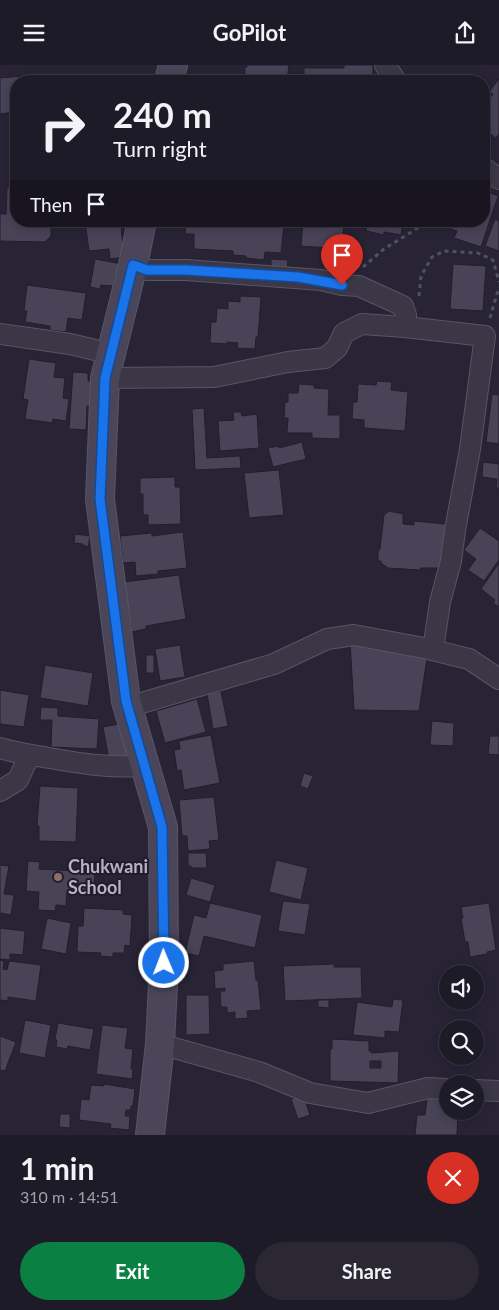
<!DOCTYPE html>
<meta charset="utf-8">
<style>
body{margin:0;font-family:Lato,sans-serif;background:#2b2834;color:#f1f3f6;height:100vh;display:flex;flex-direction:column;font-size:19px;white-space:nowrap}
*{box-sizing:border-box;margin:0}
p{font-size:16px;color:#a1a1a8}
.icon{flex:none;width:28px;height:28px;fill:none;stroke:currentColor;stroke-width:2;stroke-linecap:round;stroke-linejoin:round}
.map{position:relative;height:1070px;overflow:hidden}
.sheet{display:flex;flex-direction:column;background:#1e1b28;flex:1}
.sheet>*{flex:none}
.hud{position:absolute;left:10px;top:10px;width:480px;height:152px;border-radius:20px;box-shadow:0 2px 12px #0003,0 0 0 1px #3c3945;background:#1e1b28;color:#f1f3f6;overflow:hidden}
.controls{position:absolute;left:439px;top:900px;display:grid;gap:10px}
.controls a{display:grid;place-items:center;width:45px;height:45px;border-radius:50%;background:#1e1b28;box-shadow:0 2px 12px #0003,0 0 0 1px #3c3945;font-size:25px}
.pin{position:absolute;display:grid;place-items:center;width:42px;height:42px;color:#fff;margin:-51px -21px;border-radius:50% 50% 50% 0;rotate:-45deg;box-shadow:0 0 5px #0007}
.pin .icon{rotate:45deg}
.me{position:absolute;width:55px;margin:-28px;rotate:359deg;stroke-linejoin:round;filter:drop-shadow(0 0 4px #0008)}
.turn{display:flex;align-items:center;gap:18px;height:105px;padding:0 20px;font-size:22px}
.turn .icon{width:65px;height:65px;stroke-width:2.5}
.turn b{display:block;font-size:35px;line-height:42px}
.then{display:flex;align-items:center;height:48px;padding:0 20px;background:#0003;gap:10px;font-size:19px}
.round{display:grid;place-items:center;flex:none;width:52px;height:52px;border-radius:26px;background:#2b2834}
.headline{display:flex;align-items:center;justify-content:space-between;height:85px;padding:0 20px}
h1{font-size:30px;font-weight:700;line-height:38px}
.action{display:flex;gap:10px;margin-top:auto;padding:10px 20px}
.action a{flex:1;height:58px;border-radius:30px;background:#0b8043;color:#fff;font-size:20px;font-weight:700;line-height:58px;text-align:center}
.action a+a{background:#2b2834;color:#f1f3f6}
header{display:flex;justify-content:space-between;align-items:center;height:65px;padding:0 20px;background:#1e1b28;font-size:22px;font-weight:700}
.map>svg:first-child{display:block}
.building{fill:#484357;stroke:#221e2d;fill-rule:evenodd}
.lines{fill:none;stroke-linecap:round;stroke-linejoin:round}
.street-casing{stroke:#595564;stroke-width:22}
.secondary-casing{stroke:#595564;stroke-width:30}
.path{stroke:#4f525f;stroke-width:3;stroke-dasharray:4 4;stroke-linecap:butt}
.street{stroke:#3b3746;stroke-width:20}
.secondary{stroke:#4b4559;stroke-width:28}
.route-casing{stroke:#114b97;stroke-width:12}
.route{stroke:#1a73e8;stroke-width:9}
.education-dot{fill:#8d6e63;stroke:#201c2b;stroke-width:2}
.labels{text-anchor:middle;stroke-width:4;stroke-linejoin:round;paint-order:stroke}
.poi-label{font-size:18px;font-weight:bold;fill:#b6b2c3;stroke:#201c2b;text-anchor:start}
</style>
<header><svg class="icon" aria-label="menu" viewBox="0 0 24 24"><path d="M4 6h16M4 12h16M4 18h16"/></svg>GoPilot<svg class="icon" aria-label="share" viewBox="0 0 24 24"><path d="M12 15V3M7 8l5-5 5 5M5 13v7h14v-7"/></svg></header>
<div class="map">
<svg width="499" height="1070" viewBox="0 0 499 1070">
<rect width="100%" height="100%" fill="#282436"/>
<!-- building -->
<g class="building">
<path d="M247 0H289L287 16H244L245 2H247Z"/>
<path d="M344 0H373V16H382H304V3H344Z"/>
<path d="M33 10 34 16H16V47L0 49V13Z"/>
<path d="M499 14V69L496 73 484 64V35L487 37 493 29 489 27Z"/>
<path d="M7 122H16V156H51V171L45 177 0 176V149H6Z"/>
<path d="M486 126 498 131 481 182 454 173 457 166 451 164 454 156H484V130Z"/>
<path d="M495 154 499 156V186L485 181Z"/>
<path d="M85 156H117V160H121L124 192 110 194 109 184 89 186Z"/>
<path d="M186 156H268L284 159 281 188 265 187 264 195 246 193V191L233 190V186L194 184V169H185Z"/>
<path d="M303 156H344L342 184 301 181Z"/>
<path d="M368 156H403L401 170 384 167V170L366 166Z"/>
<path d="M95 194 122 199 119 212 115 211 114 221 101 220 100 224 90 222Z"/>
<path d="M271 194 288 195 287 206 271 205Z"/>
<path d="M453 199 486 201 483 246 450 244Z"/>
<path d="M27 220 86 228 82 255 68 253 66 267 50 265V261L25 257 27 246H24Z"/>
<path d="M240 231 261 232 258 272H256L255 284 237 283 238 278 227 277V279L210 278 211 257H216L217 243 228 244V236L240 237Z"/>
<path d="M29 294 56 298 54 312 65 313 63 333 69 334 66 356 53 354 52 358 25 354 28 335 23 334Z"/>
<path d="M73 307 88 308V316H93L91 341H87L86 365 69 364Z"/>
<path d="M377 316 392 317 391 325 408 327 405 366 364 363V355L352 354 353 337H357L358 319 376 320Z"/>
<path d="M299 319 314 320V323L329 324 328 350H340V374L312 373V368H287L288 353H284L285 337H288V328H298Z"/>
<path d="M492 329 499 330V379L486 377Z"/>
<path d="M204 343 207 393 240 391 241 403 195 405 192 344Z"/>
<path d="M233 347H241L242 351 257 349 259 383 220 386 218 356 234 355Z"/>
<path d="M302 377 306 394 273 402 268 383 278 381 279 383Z"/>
<path d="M483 397 499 399V423H496L497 414 482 412Z"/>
<path d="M279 405 284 450 249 453 244 408Z"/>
<path d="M175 412V422H180L181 459 148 460V450H143V429H140V413Z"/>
<path d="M389 446 403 449V459L414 460V456L446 459 443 500 439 503H421L420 505 388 503 381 498V496H378V486L380 484 384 450Z"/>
<path d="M480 463 499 476V495L484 516 468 505 476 494 464 485Z"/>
<path d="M183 467 187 503 158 506V509L136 511 135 497 123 498 120 471 152 468V471Z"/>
<path d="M75 469 90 471 88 482 83 480V479L74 478Z"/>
<path d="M499 498V542L493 538 495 535 481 524Z"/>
<path d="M179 510 186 554 146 561V564L132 567 124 517Z"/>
<path d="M350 575 427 593 419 646 354 645Z"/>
<path d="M180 580 185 612 160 616 155 584Z"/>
<rect x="146" y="590" width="8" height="18"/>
<path d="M45 600 93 608 88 641 40 633Z"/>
<path d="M0 625 29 630 24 662 0 659Z"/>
<path d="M221 626 228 661 213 664 207 629Z"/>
<path d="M197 634 206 667 165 678 156 646Z"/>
<path d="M41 642 58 643V651L99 654 97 684 51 682 52 655H40Z"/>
<path d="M432 656 454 658 453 681 430 680Z"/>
<path d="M124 658 131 691 109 695 103 662Z"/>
<path d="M211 670 220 718 184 725 181 705 177 706 174 685 180 684 179 676Z"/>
<path d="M490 671H499V690L488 689Z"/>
<path d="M304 708 313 711 308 724 300 721Z"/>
<path d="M40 721 78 723 76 777 39 776V761H37Z"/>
<path d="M214 732 219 775 209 776 210 784 188 786 187 771H182L179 735Z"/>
<path d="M188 788H206L207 803H191V801H188Z"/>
<path d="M276 795 308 803 301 835 269 827Z"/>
<path d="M28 796 40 797 39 804 95 807 94 827 67 826 66 841 56 840 55 846 38 845 39 827 26 826Z"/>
<path d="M0 800 9 801 4 829 14 830 11 850 0 848Z"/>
<path d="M191 813 215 820 210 837 186 830Z"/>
<path d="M283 836 310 839 305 870 278 866Z"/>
<path d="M210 838 262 850 255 883 204 871 199 891 185 888 194 850 206 853Z"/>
<path d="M489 838 496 885 487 887V889L470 892 468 877H465L461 853H463L461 842Z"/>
<path d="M84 843 123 845V849L132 850 130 881 125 880 124 888H113V892L100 891 101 888 77 887 78 861H83Z"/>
<path d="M47 853 71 858 66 889 41 884Z"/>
<path d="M0 863 25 866 23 890 10 889V895L0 894Z"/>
<path d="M0 895 4 896 3 904 7 905 9 896 41 900 36 936 8 932V936L0 935Z"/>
<path d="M254 896 256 915H258L261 945 247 946 248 953 235 954V947L227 948V942H221L220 926H225V923L215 924 214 906 223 905V899Z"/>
<path d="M334 899V902H361L362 933 285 936 283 901Z"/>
<path d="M186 930H209L210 969 186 970Z"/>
<path d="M393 934 403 935 399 967 385 966V973L353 970 357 937 392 942Z"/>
<path d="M318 935H329V943L318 942Z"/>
<path d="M25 955 51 960 45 993 19 988Z"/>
<path d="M58 958 94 964 90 985 68 981 67 984 56 982 57 975 55 974Z"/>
<path d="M102 960 128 963 125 983 133 984 131 1004H133L132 1014 96 1009Z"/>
<path d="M0 971 16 977 5 1006 0 1005Z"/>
<path d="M332 974 369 976V986H371V988L399 986 398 1018 330 1016V984H332ZM370 996H381V1003H370Z"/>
<path d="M104 1019 135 1024 133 1041H131V1045H126L125 1051H130L129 1065 110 1063 111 1059 79 1055 81 1034 89 1035 91 1020 104 1021Z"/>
<path d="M428 1027 448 1029V1046H458L457 1070H415L417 1050H425Z"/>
<path d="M303 1030 310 1050 298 1054 291 1034Z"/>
<path d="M60 1049H70V1063L59 1062Z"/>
</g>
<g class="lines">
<!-- street casing -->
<g class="street-casing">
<g id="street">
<path d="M385 0 396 16"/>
<path d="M484 103 499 114"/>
<path d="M133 200 147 205H186L321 215 342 220 359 221 403 241 406 250 405 262"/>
<path d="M0 269 70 279 112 289"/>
<path d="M105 313 214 312 288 297 325 293 337 283 344 268 362 259 405 262 485 271 470 384 455 465 451 496 440 537 433 585"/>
<path d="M128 642 274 599 327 574 354 570 424 583 469 594 499 614"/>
<path d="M0 683C16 688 32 690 49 693 84 699 109 703 145 701"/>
<path d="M0 726 18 715 29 691"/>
<path d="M160 979 259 1007 310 1028 368 1038 428 1023 448 1024"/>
<path d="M475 1025 499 1026"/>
</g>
</g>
<!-- secondary casing -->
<g class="secondary-casing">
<g id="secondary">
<path d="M169 16 173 0"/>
<path d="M142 156 133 200 105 313 100 434 126 636 163 762 164 898 160 979 150 1070"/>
</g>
</g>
<!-- path -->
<g class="path">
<path d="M363 202 384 184 421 161 422 156"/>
<path d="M419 231 421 211 432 192 444 186 478 188 493 195 499 217"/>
<path d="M490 253 499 222"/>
</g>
<!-- street -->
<use href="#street" class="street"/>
<!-- secondary -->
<use href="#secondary" class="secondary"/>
</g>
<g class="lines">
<!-- route casing -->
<g class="route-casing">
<path id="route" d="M164 898 162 762 126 636 100 434 105 313 133 200 147 205H186L298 212 342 220"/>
</g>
<!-- route -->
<use href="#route" class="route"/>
</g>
<!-- markers -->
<circle class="education-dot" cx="58" cy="812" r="5"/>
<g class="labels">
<!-- poi labels -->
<g class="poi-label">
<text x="68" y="808">Chukwani<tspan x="68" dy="21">School</tspan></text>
</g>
</g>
</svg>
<div class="controls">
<a><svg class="icon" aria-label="sound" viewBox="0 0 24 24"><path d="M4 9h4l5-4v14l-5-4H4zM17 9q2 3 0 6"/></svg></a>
<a><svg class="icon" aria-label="search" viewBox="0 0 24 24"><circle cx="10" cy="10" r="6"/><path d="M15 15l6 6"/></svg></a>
<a><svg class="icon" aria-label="layers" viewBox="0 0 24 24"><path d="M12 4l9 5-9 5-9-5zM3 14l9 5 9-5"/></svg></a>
</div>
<div class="pin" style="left:342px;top:220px;background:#d93025"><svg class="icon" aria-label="arrive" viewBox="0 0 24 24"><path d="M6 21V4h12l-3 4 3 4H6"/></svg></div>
<svg class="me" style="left:164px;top:898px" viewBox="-20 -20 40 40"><circle r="17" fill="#1a73e8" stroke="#fff" stroke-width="3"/><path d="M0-11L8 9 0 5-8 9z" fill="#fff"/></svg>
<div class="hud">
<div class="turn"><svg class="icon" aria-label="right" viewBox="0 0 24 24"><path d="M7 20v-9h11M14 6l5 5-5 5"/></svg><div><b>240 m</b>Turn right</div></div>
<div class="then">Then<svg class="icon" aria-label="arrive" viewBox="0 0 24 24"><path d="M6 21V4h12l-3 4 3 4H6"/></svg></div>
</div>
</div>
<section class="sheet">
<div class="headline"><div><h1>1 min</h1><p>310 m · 14:51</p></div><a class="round" style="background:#d93025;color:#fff"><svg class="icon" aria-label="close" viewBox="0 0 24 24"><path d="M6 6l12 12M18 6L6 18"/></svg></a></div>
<div class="action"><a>Exit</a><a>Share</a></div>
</section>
